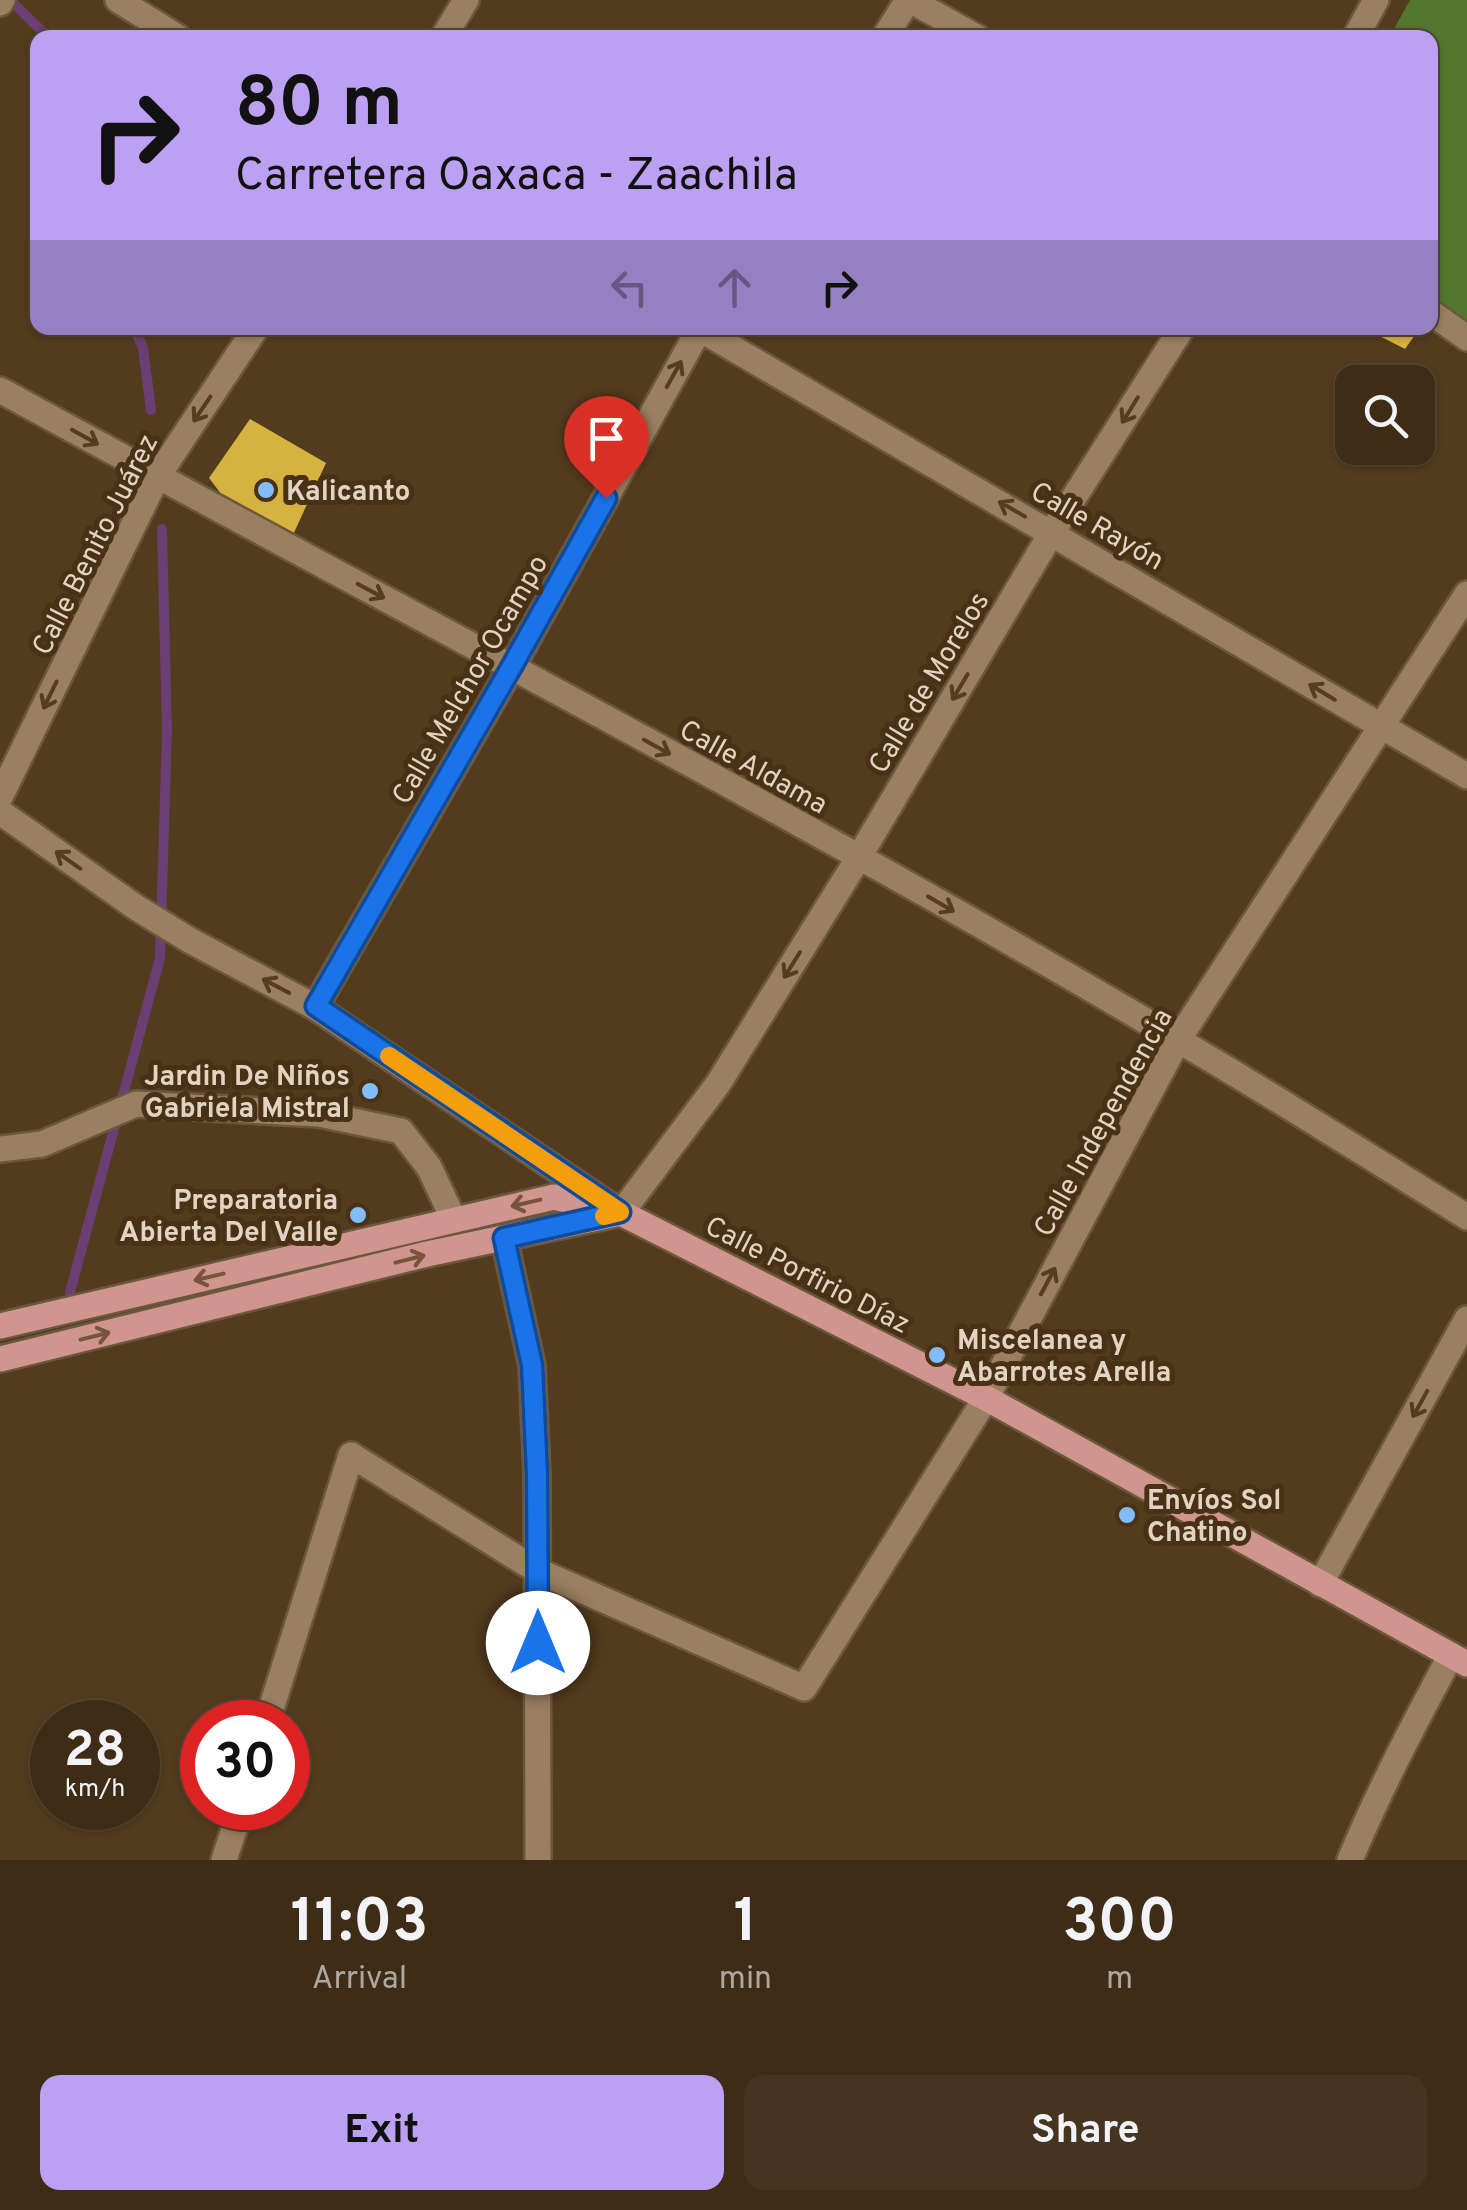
<!DOCTYPE html>
<meta charset="utf-8">
<style>
body{margin:0;font-family:Overpass,sans-serif;background:#45341f;color:#f1f3f6;height:100vh;display:flex;flex-direction:column;font-size:38px;white-space:nowrap}
*{box-sizing:border-box;margin:0}
p{font-size:32px;color:#ada7a1}
.icon{flex:none;width:55px;height:55px;fill:none;stroke:currentColor;stroke-width:2;stroke-linecap:round;stroke-linejoin:round}
.map{position:relative;height:1860px;overflow:hidden}
.panel{display:flex;flex-direction:column;background:#3e2c16;flex:1}
.panel>*{flex:none}
.guide{position:absolute;left:30px;top:30px;width:1408px;height:305px;border-radius:20px;box-shadow:0 2px 8px #0004,0 0 0 2px #574835;background:#bca0f2;color:#111;overflow:hidden}
.controls{position:absolute;left:1335px;top:365px;display:grid;gap:20px}
.controls a{display:grid;place-items:center;width:100px;height:100px;border-radius:20px;background:#3e2c16;box-shadow:0 2px 8px #0004,0 0 0 2px #574835;font-size:50px}
.speed{position:absolute;left:30px;top:1700px;display:flex;gap:20px;font-size:50px;font-weight:700;text-align:center}
.speed>*{display:grid;place-content:center;width:130px;height:130px;border-radius:50%;background:#3e2c16;box-shadow:0 2px 8px #0004,0 0 0 2px #574835;line-height:1}
.speed small{font-size:25px;font-weight:400}
.speed .limit{border:15px solid #d22;background:#fff;color:#111}
.pin{position:absolute;display:grid;place-items:center;width:85px;height:85px;color:#fff;margin:-102px -42px;border-radius:50% 50% 50% 0;rotate:-45deg;box-shadow:0 0 10px #0007}
.pin .icon{rotate:45deg}
.me{position:absolute;width:110px;margin:-55px;rotate:0deg;stroke-linejoin:round;filter:drop-shadow(0 0 8px #0008)}
.turn{display:flex;align-items:center;gap:35px;height:210px;padding:0 40px;font-size:45px}
.turn .icon{width:130px;height:130px;stroke-width:2.5}
.turn b{display:block;font-size:70px;line-height:85px}
.lanes{display:flex;align-items:center;height:95px;padding:0 40px;background:#0003;justify-content:center;gap:50px;direction:ltr}
.lanes .off{opacity:.35}
.eta{display:flex;justify-content:space-evenly;align-items:center;height:170px;text-align:center}
.eta b{font-size:60px;font-weight:700;line-height:70px}
.cta{display:flex;gap:20px;margin-top:auto;padding:20px 40px}
.cta a{flex:1;height:115px;border-radius:20px;background:#bca0f2;color:#111;font-size:40px;font-weight:700;line-height:115px;text-align:center}
.cta a+a{background:#45341f;color:#f1f3f6}
.map>svg:first-child{display:block}
.green{fill:#547730}
.lines{fill:none;stroke-linecap:round;stroke-linejoin:round}
.stream{stroke:#6b3f74;stroke-width:10}
.building{fill:#d6b241}
.minor-casing{stroke:#6b573d;stroke-width:30}
.major-casing{stroke:#6b573d;stroke-width:30}
.minor{stroke:#9a7f61;stroke-width:25}
.major{stroke:#d1958f;stroke-width:25}
.oneway{stroke:#543d20}
.oneway2{stroke:#78543f}
.route-casing{stroke:#114b97;stroke-width:25}
.route{stroke:#1a73e8;stroke-width:18}
.slow{stroke:#f59e0b;stroke-width:18}
.poi-dot{fill:#82bcfa;stroke:#483114;stroke-width:4}
.labels{text-anchor:middle;stroke-width:10;stroke-linejoin:round;paint-order:stroke}
.poi-label{font-size:28px;font-weight:bold;fill:#e2d3c3;stroke:#483114;text-anchor:start}
.street-label{font-size:28px;fill:#e2d3c3;stroke:#483114}
</style>
<div class="map">
<svg width="1467" height="1860" viewBox="0 0 1467 1860">
<rect width="100%" height="100%" fill="#533b1e"/>
<!-- green -->
<path class="green" d="M1410 0H1467V322L1430 299V38H1389Z"/>
<g class="lines">
<!-- stream -->
<g class="stream">
<path d="M10 0 49 38"/>
<path d="M134 328 143 348 151 410"/>
<path d="M70 1292 160 958 167 731 162 529"/>
</g>
</g>
<!-- building -->
<g class="building">
<path d="M1364 328H1420L1405 349Z"/>
<path d="M250 419 326 463 292 537 228 503 209 478Z"/>
</g>
<g class="lines">
<!-- minor casing -->
<g class="minor-casing">
<g id="minor">
<path d="M118 0 179 38"/>
<path d="M910 0 978 38"/>
<path d="M0 3 2 0"/>
<path d="M443 38 466 0"/>
<path d="M884 38 908 0"/>
<path d="M1355 38 1376 0"/>
<path d="M1430 312 1467 338"/>
<path d="M698 328 1467 776"/>
<path d="M0 390C393 606 792 811 1178 1040 1276 1097 1371 1158 1467 1217"/>
<path d="M0 797 157 477 256 328"/>
<path d="M0 812 137 908 191 941 315 1007 621 1213 718 1084 859 857 1052 532 1182 328"/>
<path d="M315 1007 512 667 700 328"/>
<path d="M0 1149 42 1144 136 1104 319 1114 401 1131 429 1167 454 1220"/>
<path d="M504 1238 532 1365 537 1475 538 1860"/>
<path d="M1320 1584 1467 1319"/>
<path d="M267 1722 351 1455 538 1571 804 1688 986 1398 1178 1040 1467 594"/>
<path d="M224 1860 241 1808"/>
<path d="M1350 1860C1379 1790 1415 1722 1451 1655"/>
</g>
</g>
<!-- major casing -->
<g class="major-casing">
<g id="major">
<path d="M0 1326 554 1197 621 1213 986 1398 1467 1664"/>
<path d="M0 1359 427 1254 616 1214"/>
</g>
</g>
<!-- minor -->
<use href="#minor" class="minor"/>
<!-- major -->
<use href="#major" class="major"/>
</g>
<!-- one-way arrows -->
<defs><path id="oneway-shaft" d="M-6 0H5M1.5-3L5.5 0L1.5 3" fill="none" stroke-width="1.6" stroke-linecap="round" stroke-linejoin="round" transform="scale(2.5)"/></defs>
<g class="oneway">
<use href="#oneway-shaft" transform="translate(674 374) rotate(-61)"/>
<use href="#oneway-shaft" transform="translate(202 409) rotate(124)"/>
<use href="#oneway-shaft" transform="translate(1130 410) rotate(122)"/>
<use href="#oneway-shaft" transform="translate(85 437) rotate(29)"/>
<use href="#oneway-shaft" transform="translate(1012 509) rotate(-150)"/>
<use href="#oneway-shaft" transform="translate(371 591) rotate(28)"/>
<use href="#oneway-shaft" transform="translate(960 687) rotate(121)"/>
<use href="#oneway-shaft" transform="translate(1322 692) rotate(-149)"/>
<use href="#oneway-shaft" transform="translate(50 695) rotate(116)"/>
<use href="#oneway-shaft" transform="translate(657 747) rotate(29)"/>
<use href="#oneway-shaft" transform="translate(68 860) rotate(-145)"/>
<use href="#oneway-shaft" transform="translate(941 904) rotate(30)"/>
<use href="#oneway-shaft" transform="translate(792 965) rotate(122)"/>
<use href="#oneway-shaft" transform="translate(276 986) rotate(-152)"/>
<use href="#oneway-shaft" transform="translate(1048 1281) rotate(-62)"/>
<use href="#oneway-shaft" transform="translate(1420 1404) rotate(119)"/>
</g>
<g class="oneway2">
<use href="#oneway-shaft" transform="translate(526 1203) rotate(167)"/>
<use href="#oneway-shaft" transform="translate(410 1259) rotate(-14)"/>
<use href="#oneway-shaft" transform="translate(209 1277) rotate(167)"/>
<use href="#oneway-shaft" transform="translate(95 1336) rotate(-14)"/>
</g>
<g class="lines">
<!-- route casing -->
<g class="route-casing">
<path id="route" d="M538 1643 537 1474 532 1365 504 1238 620 1212 316 1006 512 666 606 498"/>
</g>
<!-- route -->
<use href="#route" class="route"/>
<!-- slow -->
<path class="slow" d="M389 1056 620 1212 604 1216"/>
</g>
<!-- markers -->
<g class="poi-dot">
<circle cx="266" cy="490" r="10"/>
<circle cx="370" cy="1091" r="10"/>
<circle cx="358" cy="1215" r="10"/>
<circle cx="937" cy="1355" r="10"/>
<circle cx="1127" cy="1515" r="10"/>
</g>
<g class="labels">
<!-- poi labels -->
<g class="poi-label">
<text x="286" y="500">Kalicanto</text>
<text x="350" y="1085" text-anchor="end">Jardin De Niños<tspan x="350" dy="32">Gabriela Mistral</tspan></text>
<text x="338" y="1209" text-anchor="end">Preparatoria<tspan x="338" dy="32">Abierta Del Valle</tspan></text>
<text x="957" y="1349">Miscelanea y<tspan x="957" dy="32">Abarrotes Arella</tspan></text>
<text x="1147" y="1509">Envíos Sol<tspan x="1147" dy="32">Chatino</tspan></text>
</g>
<!-- street labels -->
<g class="street-label">
<text transform="translate(1098 525) rotate(30)" y="10">Calle Rayón</text>
<text transform="translate(94 544) rotate(-63)" y="10">Calle Benito Juárez</text>
<text transform="translate(469 679) rotate(-60)" y="10">Calle Melchor Ocampo</text>
<text transform="translate(928 682) rotate(-59)" y="10">Calle de Morelos</text>
<text transform="translate(754 766) rotate(29)" y="10">Calle Aldama</text>
<text transform="translate(1102 1122) rotate(-61)" y="10">Calle Independencia</text>
<text transform="translate(808 1274) rotate(27)" y="10">Calle Porfirio Díaz</text>
</g>
</g>
</svg>
<div class="controls">
<a><svg class="icon" aria-label="search" viewBox="0 0 24 24"><circle cx="10" cy="10" r="6"/><path d="M15 15l6 6"/></svg></a>
</div>
<div class="speed"><div>28<small>km/h</small></div><div class="limit">30</div></div>
<div class="pin" style="left:606px;top:498px;background:#d93025"><svg class="icon" aria-label="arrive" viewBox="0 0 24 24"><path d="M6 21V4h12l-3 4 3 4H6"/></svg></div>
<svg class="me" style="left:538px;top:1643px" viewBox="-20 -20 40 40"><circle r="19" fill="#fff"/><path d="M0-13L10 11 0 6-10 11z" fill="#1a73e8"/></svg>
<div class="guide">
<div class="turn"><svg class="icon" aria-label="right" viewBox="0 0 24 24"><path d="M7 20v-9h11M14 6l5 5-5 5"/></svg><div><b>80 m</b>Carretera Oaxaca - Zaachila</div></div>
<div class="lanes"><svg class="icon off" aria-label="left" viewBox="0 0 24 24"><path d="M17 20v-9H6M10 6l-5 5 5 5"/></svg><svg class="icon off" aria-label="ahead" viewBox="0 0 24 24"><path d="M12 20V5M6 11l6-6 6 6"/></svg><svg class="icon" aria-label="right" viewBox="0 0 24 24"><path d="M7 20v-9h11M14 6l5 5-5 5"/></svg></div>
</div>
</div>
<section class="panel">
<div class="eta">
<div><b>11:03</b><p>Arrival</p></div>
<div><b>1</b><p>min</p></div>
<div><b>300</b><p>m</p></div>
</div>
<div class="cta"><a>Exit</a><a>Share</a></div>
</section>
